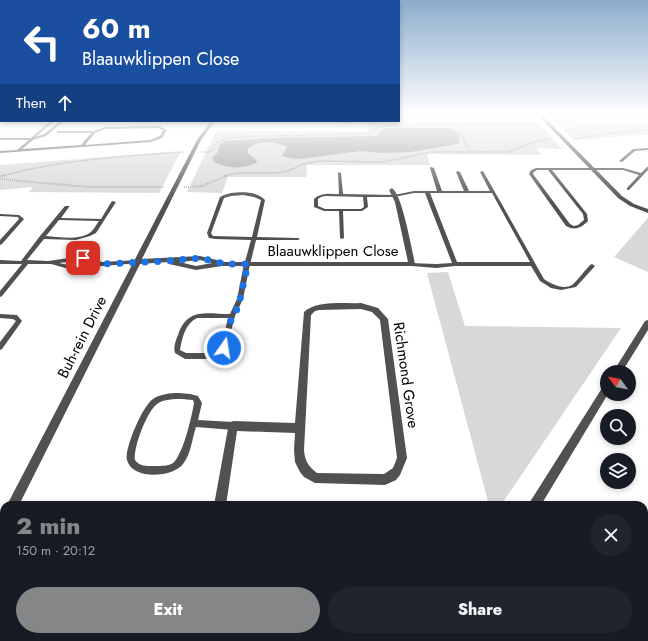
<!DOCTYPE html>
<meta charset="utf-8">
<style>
body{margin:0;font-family:Jost,sans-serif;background:#20242c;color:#f1f3f6;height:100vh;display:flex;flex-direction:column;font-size:15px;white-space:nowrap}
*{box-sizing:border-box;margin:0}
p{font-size:13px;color:#9ea1a6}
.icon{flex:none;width:22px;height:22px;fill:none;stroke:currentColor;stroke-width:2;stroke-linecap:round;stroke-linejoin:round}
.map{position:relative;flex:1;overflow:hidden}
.side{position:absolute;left:0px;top:501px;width:648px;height:140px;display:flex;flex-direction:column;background:#171b24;border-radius:12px 12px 0 0;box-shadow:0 2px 6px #0003}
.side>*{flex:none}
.top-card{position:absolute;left:0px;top:0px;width:400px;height:122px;box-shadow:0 2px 6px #0003;background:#1a4fa0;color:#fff;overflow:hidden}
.needle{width:26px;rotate:302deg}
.fabs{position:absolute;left:600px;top:365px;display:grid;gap:8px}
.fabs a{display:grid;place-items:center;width:36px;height:36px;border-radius:50%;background:#171b24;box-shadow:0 2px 6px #0003;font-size:20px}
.pin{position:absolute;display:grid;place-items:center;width:34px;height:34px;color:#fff;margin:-17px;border-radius:8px;box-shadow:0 2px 6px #0006}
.me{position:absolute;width:44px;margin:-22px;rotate:13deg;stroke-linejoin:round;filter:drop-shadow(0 0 3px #0008)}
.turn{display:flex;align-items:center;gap:14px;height:84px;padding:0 16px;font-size:18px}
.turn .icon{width:52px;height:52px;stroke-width:2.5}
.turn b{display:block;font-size:28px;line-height:34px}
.then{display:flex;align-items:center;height:38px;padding:0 16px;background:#0003;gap:8px;font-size:15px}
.round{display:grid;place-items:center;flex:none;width:42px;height:42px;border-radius:21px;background:#20242c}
.summary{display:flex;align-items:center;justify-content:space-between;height:68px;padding:0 16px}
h1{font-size:24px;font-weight:800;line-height:30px;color:#858687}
.button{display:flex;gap:8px;margin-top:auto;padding:8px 16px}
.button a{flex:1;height:46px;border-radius:24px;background:#858687;color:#fff;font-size:16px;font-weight:800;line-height:46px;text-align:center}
.button a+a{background:#20242c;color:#f1f3f6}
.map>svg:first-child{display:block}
.green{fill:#d8d8d8}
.water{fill:#9f9f9f}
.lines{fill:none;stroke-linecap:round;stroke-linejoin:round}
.path-far1{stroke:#737373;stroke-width:1.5;stroke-dasharray:0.5 1;stroke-linecap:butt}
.path{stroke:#737373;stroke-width:2;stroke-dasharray:0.5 1.5;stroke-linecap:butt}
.lane{fill:#515151;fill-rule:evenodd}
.street{fill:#515151;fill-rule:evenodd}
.route{stroke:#1a73e8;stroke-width:7;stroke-dasharray:0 12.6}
.labels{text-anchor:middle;stroke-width:3.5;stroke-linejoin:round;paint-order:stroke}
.street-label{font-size:15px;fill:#000;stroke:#fff}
</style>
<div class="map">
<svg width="648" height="641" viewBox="0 0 648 641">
<rect width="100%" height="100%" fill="#fff"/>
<!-- green -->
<g class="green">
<path d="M548 114H648V134L574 140Z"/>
<path d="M366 121 538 123 562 149 537 148 541 155 427 154 430 165H307L306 177H228L222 193 187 192 216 131H368Z"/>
<path d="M181 151 159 193 29 192 33 187 0 190V165Z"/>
<path d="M648 218V272L614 257Z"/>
<path d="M448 272 465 326 621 328 501 505H489L427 273Z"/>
</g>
<!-- water -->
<path class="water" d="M389 128H449L457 131 460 140 458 144 411 152 381 153 361 151 300 159 290 158 282 156 287 147 286 146C274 142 258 139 248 149V153L257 161 256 163C243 169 227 169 214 162L212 158 217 153 220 144 227 141 270 138 377 136 379 135 378 133 383 129Z"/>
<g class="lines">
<!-- path-far1 -->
<g class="path-far1">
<path d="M560 122 590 118 639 115 648 119"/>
<path d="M456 125 470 151"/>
<path d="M575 139 611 133 648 130"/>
<path d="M201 152H209L213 150 215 143 230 138 255 136 369 134 381 126 537 123"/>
<path d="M2 176C61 160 123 156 184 152"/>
<path d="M224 176 237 173H275L288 171 303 164 318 161 383 162 431 152H508L534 142 551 139"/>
</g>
<!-- path -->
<g class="path">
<path d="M0 176 6 175"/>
<path d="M0 179 88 187H164"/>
<path d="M184 187 202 186 228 175"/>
</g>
<!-- lane -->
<g class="lane">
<path d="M13 121H96L94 122H63L46 136 33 140 22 149 81 145 91 133H57V131H94L105 127 159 126 167 130 162 138 151 142 0 153V151L17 150 29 140H0V138H31L49 122H15ZM53 122H59L44 134 36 137ZM158 128 163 130 160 136 150 140 85 145 95 133 105 129Z"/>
<path d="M329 121H350L353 122 351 123 331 122Z"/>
<path d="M648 148V150L635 151 622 162 619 161 633 149Z"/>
<path d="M431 167 434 168 442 191H464L456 172 458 171 460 172 469 191H490L480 172 483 171 544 279C551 284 563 290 572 285 576 282 586 269 590 265L592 264 595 266 576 287 561 290 551 288 540 281 531 266H455L436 268 412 266 410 265 409 264 410 263 436 264 452 263 425 193H414L394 197H367L368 207 362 211H343L344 238 342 239 340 238 339 211H324L314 207V199C321 192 330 194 339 194L338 172 341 173 343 194 394 195 414 191H437L430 168ZM430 193H492L530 262H457ZM325 196 363 197 364 207 361 209H325L318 206V199L321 197Z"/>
<path d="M647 167H648V170L629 190H627V188L639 175 623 170H552L587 214 588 221C581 228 575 231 566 226L529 174 531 170 536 168H623L641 173ZM537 170H548L583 214 584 220 578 225 574 226 570 224 533 174 534 172Z"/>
<path d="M231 193C242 192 256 191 265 200L257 237 298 238 300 239 298 240H256L249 269 243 299 235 316 226 350 221 355 212 359H185L175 353C173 347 176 340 178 335 187 307 207 314 230 314L237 299 243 269 251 240 215 239 209 238 207 233 220 197 224 195ZM243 195 254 197 261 200 252 237 213 236 211 233 224 198 231 196ZM197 318H228L221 347 217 351 212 353H186L180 350C182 338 185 324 197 318Z"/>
<path d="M112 201 116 202 96 233 90 236 76 240 44 239 27 260 48 261 83 256 102 262 138 260 140 261 141 262 140 263 102 266 73 270 51 264H28L2 296 0 297V291L22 264H0V260L21 261 40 236 65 206H69V207L61 218 101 219ZM59 220 99 221C96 225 94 229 91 232 79 241 60 237 46 236ZM83 260 94 263 73 266 59 263Z"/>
<path d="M0 214 19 215 24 219 2 244 0 245V240L19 219 18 217 0 216Z"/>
<path d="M0 314 17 315 22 321 2 349 0 350V342L16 321 13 319 0 318Z"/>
<path d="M179 393 190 394 198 396 202 403 198 420 233 422 236 424 237 426 236 428 233 430 196 427C192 439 191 454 183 464 172 478 132 480 127 460 124 449 143 405 153 399 160 394 170 393 179 393ZM182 399 193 400 194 403C192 416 183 455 173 463 169 466 161 466 155 466 147 466 140 467 135 460 133 448 147 411 157 404 164 399 174 399 182 399Z"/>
</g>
<!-- street -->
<g class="street">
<path d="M537 114H541L622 196 634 204 648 209V213L630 206 618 198Z"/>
<path d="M211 121H215L201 140 142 259 200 256 225 262H408L395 202 389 190 392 188C402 194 412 250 415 264L412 266H222L196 270 169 264 168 262 140 264 19 505H7L197 140ZM200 260 212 263 196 266 179 262Z"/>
<path d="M361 303 378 308 388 319 407 458 400 475 396 480 385 485 315 483 304 477 300 472 295 462 294 450 295 433 237 431 226 505H214L229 423 233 421 295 423 304 312C317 300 344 304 361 303ZM361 309 372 312 380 320 397 458 393 468 384 474 317 473C308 466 305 461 304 450L311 315 315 311 319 310Z"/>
<path d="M648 320V330L622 372H613L645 321Z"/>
<path d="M607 384V394H608L541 505H528L604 385Z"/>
<path d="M4 517V535L0 537V519Z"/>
<path d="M0 572 4 573V598H0Z"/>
<path d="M191 637H205L204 641H190Z"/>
</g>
</g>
<!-- sky -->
<linearGradient id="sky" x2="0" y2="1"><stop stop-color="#8baccb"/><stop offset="0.56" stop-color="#fff"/><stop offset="1" stop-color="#fff" stop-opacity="0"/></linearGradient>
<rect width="648" height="204" fill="url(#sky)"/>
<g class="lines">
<!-- route -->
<path class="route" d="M83 258 102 264 167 261 200 258 225 264H248L238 308 232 316 224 348"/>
</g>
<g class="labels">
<!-- street labels -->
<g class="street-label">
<text x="333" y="256">Blaauwklippen Close</text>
<text transform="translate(82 337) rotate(-63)" y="5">Buh-rein Drive</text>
<text transform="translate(406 375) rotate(82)" y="5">Richmond Grove</text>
</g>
</g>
</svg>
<div class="fabs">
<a><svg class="needle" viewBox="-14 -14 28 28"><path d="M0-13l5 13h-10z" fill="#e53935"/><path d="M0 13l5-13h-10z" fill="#9ea1a6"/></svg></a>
<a><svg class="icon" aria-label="search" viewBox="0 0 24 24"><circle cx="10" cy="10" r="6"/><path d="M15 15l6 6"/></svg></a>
<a><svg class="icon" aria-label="layers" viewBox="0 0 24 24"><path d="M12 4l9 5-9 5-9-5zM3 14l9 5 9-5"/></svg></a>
</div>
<div class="pin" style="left:83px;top:258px;background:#d93025"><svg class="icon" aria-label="arrive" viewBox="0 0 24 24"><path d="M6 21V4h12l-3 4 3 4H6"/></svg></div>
<svg class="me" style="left:224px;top:348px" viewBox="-20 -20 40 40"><circle r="17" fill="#1a73e8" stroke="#fff" stroke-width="3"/><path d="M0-11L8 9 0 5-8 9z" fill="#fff"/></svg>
<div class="top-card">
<div class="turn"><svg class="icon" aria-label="left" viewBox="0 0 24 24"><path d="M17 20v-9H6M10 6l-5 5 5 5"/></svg><div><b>60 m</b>Blaauwklippen Close</div></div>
<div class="then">Then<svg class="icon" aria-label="ahead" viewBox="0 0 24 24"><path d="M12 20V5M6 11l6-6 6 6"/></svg></div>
</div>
<section class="side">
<div class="summary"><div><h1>2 min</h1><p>150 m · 20:12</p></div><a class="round"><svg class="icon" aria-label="close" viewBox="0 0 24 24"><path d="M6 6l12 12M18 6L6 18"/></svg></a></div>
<div class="button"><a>Exit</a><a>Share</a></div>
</section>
</div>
